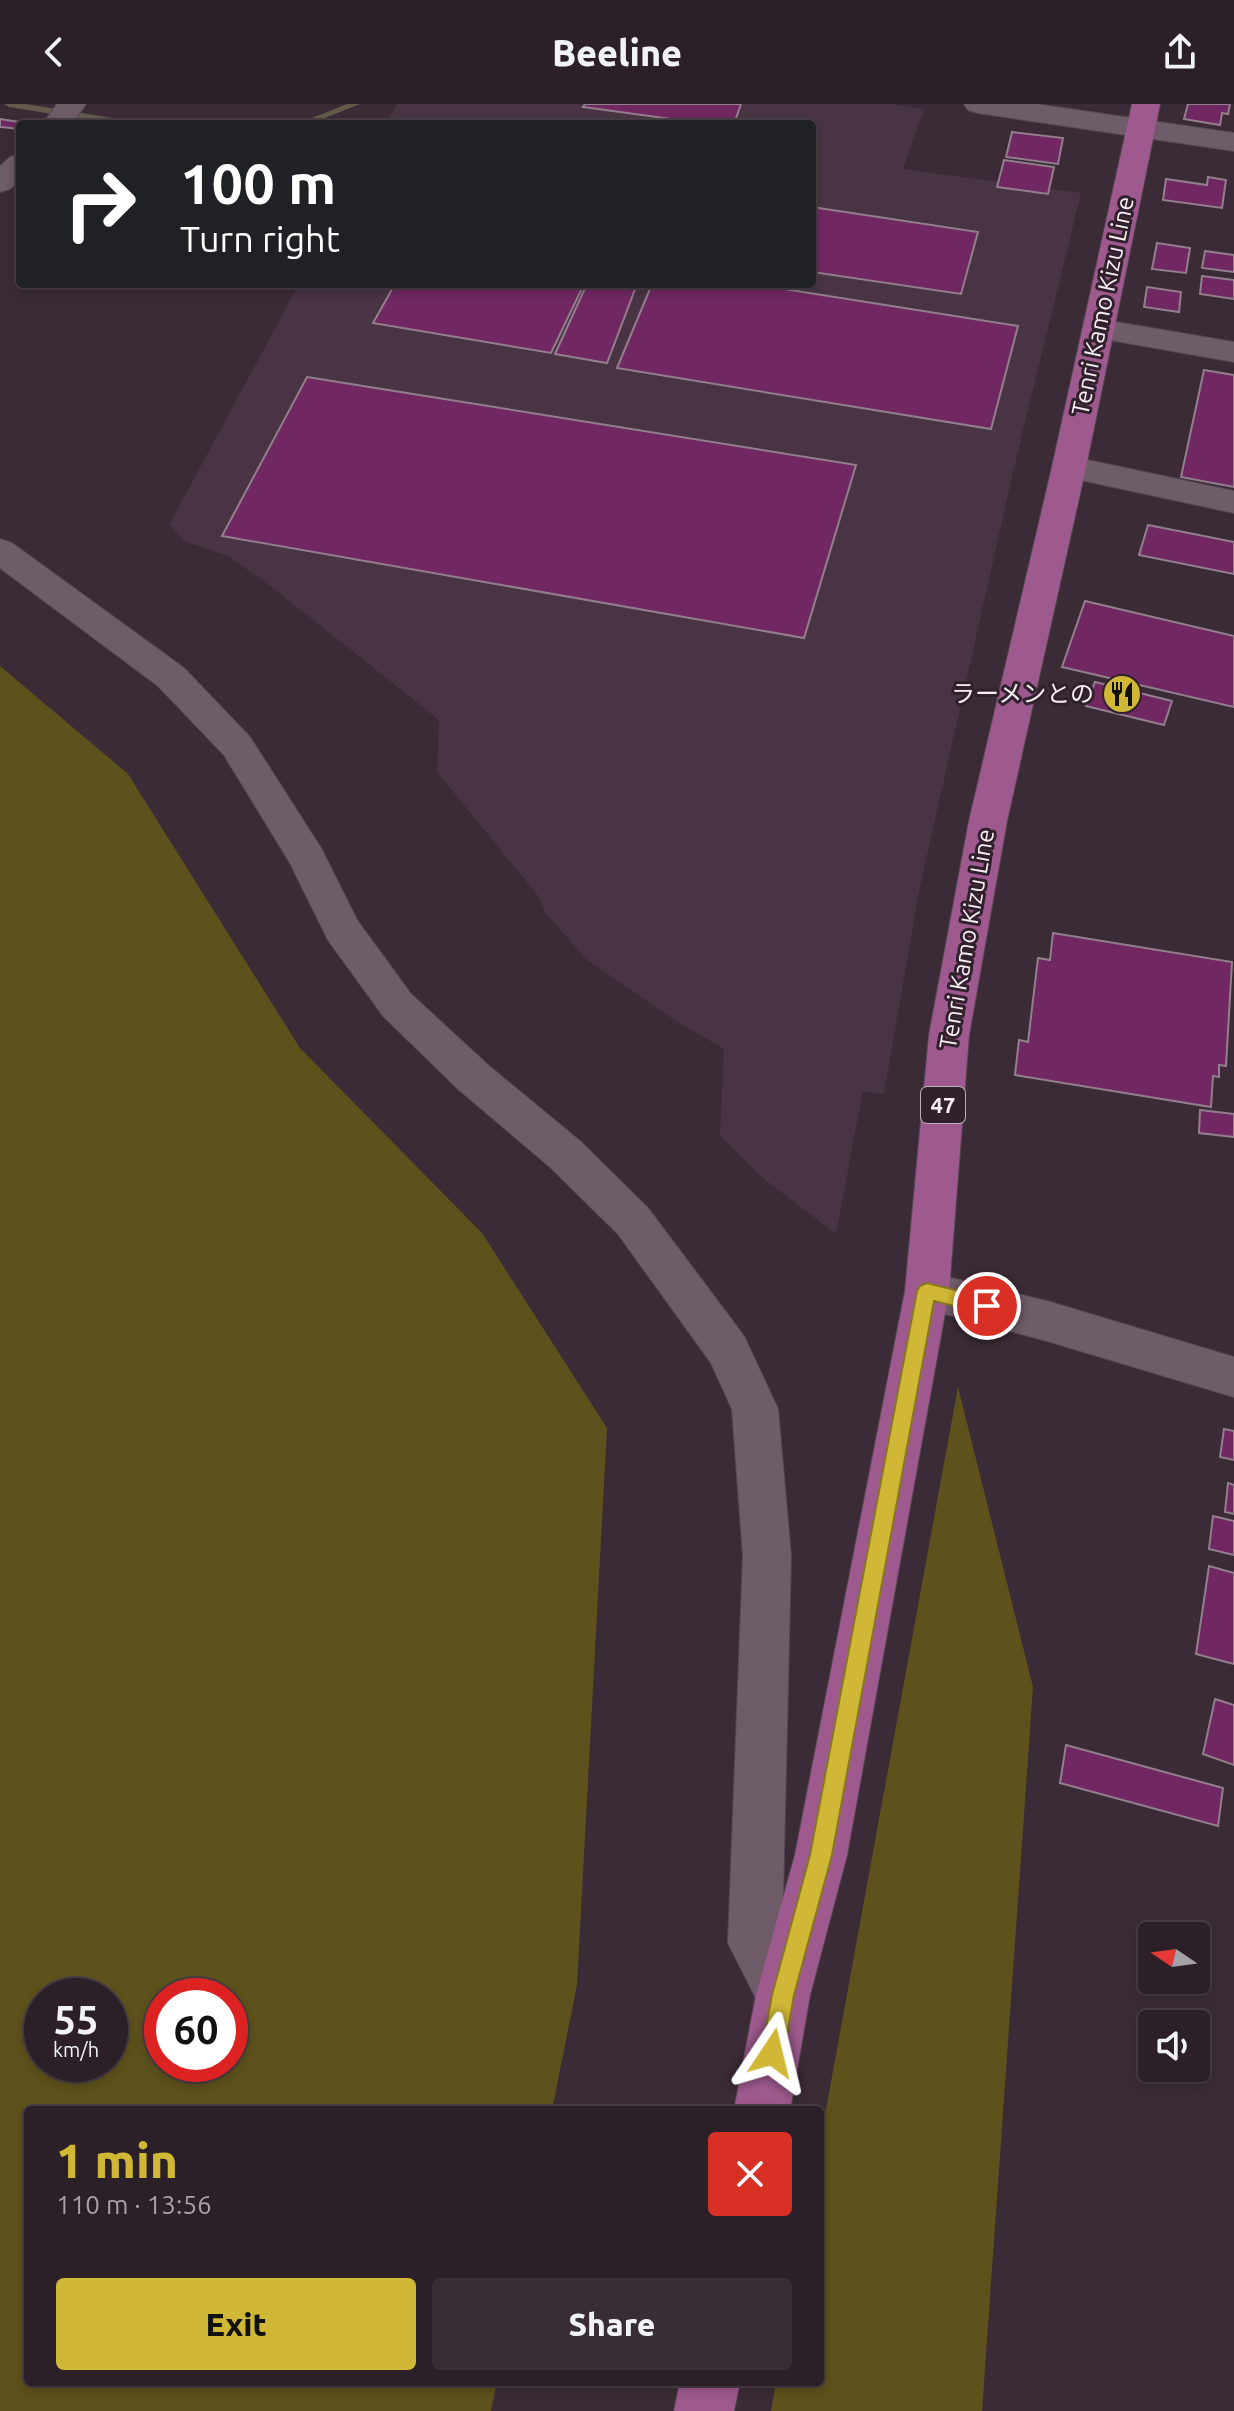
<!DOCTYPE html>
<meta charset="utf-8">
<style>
body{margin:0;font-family:Ubuntu,"Noto Sans JP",sans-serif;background:#382d34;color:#f1f3f6;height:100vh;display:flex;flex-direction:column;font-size:30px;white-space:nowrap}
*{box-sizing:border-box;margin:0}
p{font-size:26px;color:#a6a3a8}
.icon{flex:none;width:44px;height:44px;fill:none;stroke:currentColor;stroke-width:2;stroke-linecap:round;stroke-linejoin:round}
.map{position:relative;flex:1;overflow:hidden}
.panel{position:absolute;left:24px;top:2002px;width:800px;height:280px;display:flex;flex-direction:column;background:#2c2028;border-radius:8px;box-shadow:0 4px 12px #0003,0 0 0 2px #483e45}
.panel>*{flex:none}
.banner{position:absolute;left:16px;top:16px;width:800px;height:168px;border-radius:8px;box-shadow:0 4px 12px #0003,0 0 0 2px #483e45;background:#202124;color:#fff;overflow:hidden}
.needle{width:52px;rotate:283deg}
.tools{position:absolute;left:1138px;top:1818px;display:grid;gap:16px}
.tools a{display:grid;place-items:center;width:72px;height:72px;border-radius:8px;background:#2c2028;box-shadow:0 4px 12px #0003,0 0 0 2px #483e45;font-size:40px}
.speed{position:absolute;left:24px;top:1874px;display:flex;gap:16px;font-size:40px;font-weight:700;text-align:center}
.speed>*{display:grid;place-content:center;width:104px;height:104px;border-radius:50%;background:#2c2028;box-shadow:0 4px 12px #0003,0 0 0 2px #483e45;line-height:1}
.speed small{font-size:20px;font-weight:400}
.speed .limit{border:12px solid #d22;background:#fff;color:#111}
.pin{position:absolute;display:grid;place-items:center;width:68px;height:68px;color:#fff;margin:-34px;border:4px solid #fff;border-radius:50%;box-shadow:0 2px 8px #0007}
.me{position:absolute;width:88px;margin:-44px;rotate:10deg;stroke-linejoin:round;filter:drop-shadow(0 0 6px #0008)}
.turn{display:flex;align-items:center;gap:28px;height:168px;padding:0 32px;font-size:36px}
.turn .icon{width:104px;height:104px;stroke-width:2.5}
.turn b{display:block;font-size:56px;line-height:68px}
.round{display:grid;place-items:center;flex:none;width:84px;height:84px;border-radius:8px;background:#382d34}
.head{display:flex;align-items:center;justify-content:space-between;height:136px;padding:0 32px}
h1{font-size:48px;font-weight:800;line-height:60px;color:#d0b736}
.action{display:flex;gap:16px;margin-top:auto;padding:16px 32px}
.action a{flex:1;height:92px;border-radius:8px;background:#d0b736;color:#111;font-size:32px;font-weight:800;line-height:92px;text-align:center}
.action a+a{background:#382d34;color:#f1f3f6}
header{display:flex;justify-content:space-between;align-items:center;height:104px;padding:0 32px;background:#2c2028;font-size:36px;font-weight:800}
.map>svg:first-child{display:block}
.built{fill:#493444}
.green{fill:#5d521b;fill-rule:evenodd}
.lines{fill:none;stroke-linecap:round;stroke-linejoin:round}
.stream{fill:#625a4a;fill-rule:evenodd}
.building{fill:#712762;stroke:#927f8c;stroke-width:2}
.minor-casing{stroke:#554852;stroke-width:2}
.major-casing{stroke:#554852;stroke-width:2}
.minor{fill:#6e5c69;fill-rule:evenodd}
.major{fill:#9e5a8e;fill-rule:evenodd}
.route{fill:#d0b736;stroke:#877723;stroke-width:2}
.labels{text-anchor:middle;stroke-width:6;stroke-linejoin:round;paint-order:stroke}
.shield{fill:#30212c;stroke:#bdb0b9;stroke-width:2}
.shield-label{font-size:22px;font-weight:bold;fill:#f9eef5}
.street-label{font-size:24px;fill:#f9eef5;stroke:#30212c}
.poi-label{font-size:24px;fill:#f9eef5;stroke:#30212c;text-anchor:end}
</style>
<header><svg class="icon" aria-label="back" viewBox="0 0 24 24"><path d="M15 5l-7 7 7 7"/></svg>Beeline<svg class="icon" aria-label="share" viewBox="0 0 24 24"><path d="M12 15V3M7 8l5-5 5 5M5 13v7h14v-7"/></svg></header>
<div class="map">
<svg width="1234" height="2307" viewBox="0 0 1234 2307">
<rect width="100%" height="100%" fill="#3b2b36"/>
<!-- built -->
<path class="built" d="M397 0H891L924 5 903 65 1081 89 1014 364 919 787 884 990 863 987 836 1130 764 1075 720 1031 724 945 676 917 586 855 544 807 539 793 437 668 439 616 273 484 228 452 184 437 169 421 299 180H812V20H386Z"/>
<!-- green -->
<g class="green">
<path d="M0 562 128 670 300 944 482 1129 607 1324 577 1881 552 2006H28V2278H497L491 2307H0ZM42 1892H110V1960H42ZM162 1892H230V1960H162Z"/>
<path d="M958 1283 1033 1583 982 2307H771L776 2278H820V2038Z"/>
</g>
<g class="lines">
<!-- stream -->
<g class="stream">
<path d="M4 0H26L131 17 136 20H114L9 3Z"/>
<path d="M347 0H360L310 20H297Z"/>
</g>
</g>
<!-- building -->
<g class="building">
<path d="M585 0H741L734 20H708L583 3Z"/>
<path d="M1188 0H1230L1228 10 1222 9 1220 21 1184 15Z"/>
<path d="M0 15 32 20H20V25L0 23Z"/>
<path d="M1012 28 1063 34 1058 60 1006 53Z"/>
<path d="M1004 56 1054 63 1048 90 997 83Z"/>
<path d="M1208 73 1226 76 1222 104 1163 96 1166 75 1207 81Z"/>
<path d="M812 103 978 128 961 190 812 168Z"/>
<path d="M1157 139 1190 144 1186 169 1152 165Z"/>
<path d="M1205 147 1234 151V168L1202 164Z"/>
<path d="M1202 172 1234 176V195L1200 190Z"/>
<path d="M395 180H584L551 249 373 219Z"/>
<path d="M587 180H637L607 259 555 250Z"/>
<path d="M652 180H753L1018 222 991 325 617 264Z"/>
<path d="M1147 183 1181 188 1179 208 1144 203Z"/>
<path d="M1204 266 1234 271V383L1181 373Z"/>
<path d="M307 273 856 361 804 534 222 432Z"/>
<path d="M1148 421 1234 438V470L1139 451Z"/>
<path d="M1085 497 1234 532V603L1062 563Z"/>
<path d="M1095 578 1172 597 1164 621 1086 602Z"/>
<path d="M1053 829 1232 858 1226 962 1219 961V973L1213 972 1211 1003 1015 971 1019 936 1028 938 1038 854 1050 856Z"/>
<path d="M1200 1006 1234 1010V1033L1199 1029Z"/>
<path d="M1224 1325 1234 1327V1356L1220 1353Z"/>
<path d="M1228 1379 1234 1381V1410L1225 1408Z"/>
<path d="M1213 1412 1234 1417V1451L1209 1445Z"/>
<path d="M1209 1462 1234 1469V1560L1196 1550Z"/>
<path d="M1215 1595 1234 1601V1661L1203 1650Z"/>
<path d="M1066 1641 1223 1684 1218 1722 1060 1679Z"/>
</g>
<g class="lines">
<!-- minor casing -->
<g class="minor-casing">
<g id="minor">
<path d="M57 0H86L72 20H43Z"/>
<path d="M964 0H1036L1234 29V47L978 9 968 6Z"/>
<path d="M20 50V76L10 85 0 88V62L10 53Z"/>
<path d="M1098 215 1234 238V258L1087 232 1082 225 1087 218Z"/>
<path d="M1069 352 1234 387V409L1057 371 1052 363 1057 355Z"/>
<path d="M0 435 12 439 184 564 250 633 321 744 357 816 411 890 488 961 580 1037 648 1104 744 1232 778 1305 791 1452 782 1835 810 1891 802 1910 783 1918 764 1910 728 1839 743 1452 732 1305 711 1259 618 1130 550 1063 458 985 383 912 328 836 290 759 224 651 158 582 0 464Z"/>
<path d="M927 1168 1047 1197 1234 1253V1293L1047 1237 911 1201 905 1187 911 1173Z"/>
</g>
</g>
<!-- major casing -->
<g class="major-casing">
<g id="major">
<path d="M1132 0H1160L1086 363 1007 717 969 931 949 1187 847 1751 810 1891 790 2006H734L756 1891 795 1751 905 1187 929 931 969 717 1052 363Z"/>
<path d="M680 2278H740L734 2307H674Z"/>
</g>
</g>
<!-- minor -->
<use href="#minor" class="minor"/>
<!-- major -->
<use href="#major" class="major"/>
</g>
<!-- route -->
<path class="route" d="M927 1179 987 1194 994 1197 996 1202 994 1208 987 1210 934 1197 832 1751 794 1891 784 1949 780 1957 772 1960 764 1957 761 1949 772 1891 810 1751 917 1187 920 1182Z"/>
<!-- icons -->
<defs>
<g id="restaurant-disc" transform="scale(2)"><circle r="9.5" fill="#d0b736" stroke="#30212c"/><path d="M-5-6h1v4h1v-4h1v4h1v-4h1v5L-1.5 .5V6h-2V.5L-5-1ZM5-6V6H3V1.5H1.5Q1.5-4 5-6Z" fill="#111"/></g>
</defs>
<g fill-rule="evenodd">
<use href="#restaurant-disc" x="1122" y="590"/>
</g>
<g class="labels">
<!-- shield labels -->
<rect class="shield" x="921" y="983" width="44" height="36" rx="6"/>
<g class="shield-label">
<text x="943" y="1009">47</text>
</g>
<!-- street labels -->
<g class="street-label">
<text transform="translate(1103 202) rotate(-78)" y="8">Tenri Kamo Kizu Line</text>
<text transform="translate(967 835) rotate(-80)" y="8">Tenri Kamo Kizu Line</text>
</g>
<!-- poi labels -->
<g class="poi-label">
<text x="1094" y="598">ラーメンとの</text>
</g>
</g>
</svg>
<div class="tools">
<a><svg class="needle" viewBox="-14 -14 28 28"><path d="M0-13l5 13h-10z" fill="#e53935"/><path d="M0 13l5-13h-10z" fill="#a6a3a8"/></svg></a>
<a><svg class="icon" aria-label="sound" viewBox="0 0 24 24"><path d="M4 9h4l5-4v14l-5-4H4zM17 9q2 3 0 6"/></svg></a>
</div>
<div class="speed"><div>55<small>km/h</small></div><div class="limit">60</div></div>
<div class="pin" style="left:987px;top:1202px;background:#d93025"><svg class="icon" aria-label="arrive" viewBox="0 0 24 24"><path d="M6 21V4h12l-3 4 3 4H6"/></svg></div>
<svg class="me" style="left:772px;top:1949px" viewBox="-20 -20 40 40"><path d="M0-17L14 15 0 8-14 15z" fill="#d0b736" stroke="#fff" stroke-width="4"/></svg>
<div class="banner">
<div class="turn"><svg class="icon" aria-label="right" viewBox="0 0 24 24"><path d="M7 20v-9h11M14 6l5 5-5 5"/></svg><div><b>100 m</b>Turn right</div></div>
</div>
<section class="panel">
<div class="head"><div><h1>1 min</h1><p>110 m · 13:56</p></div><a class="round" style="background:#d93025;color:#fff"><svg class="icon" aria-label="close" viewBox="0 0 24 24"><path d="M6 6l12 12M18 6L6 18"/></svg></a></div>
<div class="action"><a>Exit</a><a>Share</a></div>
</section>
</div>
